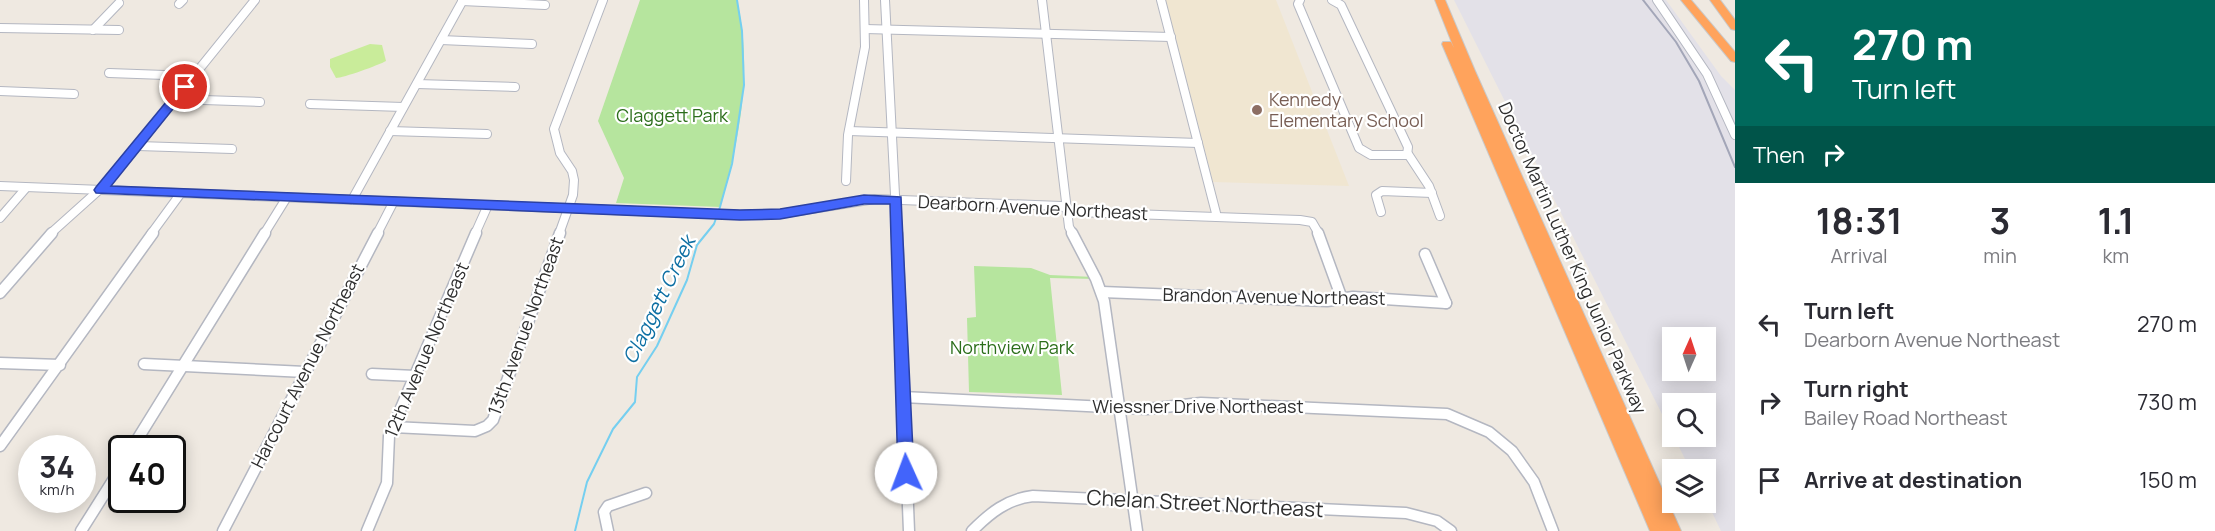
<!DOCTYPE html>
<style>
body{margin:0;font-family:Manrope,sans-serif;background:#f7f7f7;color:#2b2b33;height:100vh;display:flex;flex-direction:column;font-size:22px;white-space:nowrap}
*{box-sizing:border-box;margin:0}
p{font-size:20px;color:#7c7c81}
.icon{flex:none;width:33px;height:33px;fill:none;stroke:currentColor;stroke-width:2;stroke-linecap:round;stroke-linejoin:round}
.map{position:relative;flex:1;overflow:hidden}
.sheet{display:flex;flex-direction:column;background:#fff;width:480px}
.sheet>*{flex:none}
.banner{background:#00695c;color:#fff;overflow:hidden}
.needle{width:39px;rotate:3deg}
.tools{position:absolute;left:1662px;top:327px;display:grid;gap:12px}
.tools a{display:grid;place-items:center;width:54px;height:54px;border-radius:0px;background:#fff;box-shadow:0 3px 15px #0003;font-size:30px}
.speed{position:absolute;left:18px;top:435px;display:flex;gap:12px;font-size:30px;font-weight:700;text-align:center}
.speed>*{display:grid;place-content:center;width:78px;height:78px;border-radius:50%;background:#fff;box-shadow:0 3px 15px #0003;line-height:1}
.speed small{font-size:15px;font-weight:400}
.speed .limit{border:3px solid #111;border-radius:9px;background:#fff;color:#111}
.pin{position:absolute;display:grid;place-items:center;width:51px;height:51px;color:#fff;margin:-26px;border:3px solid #fff;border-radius:50%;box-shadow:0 2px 6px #0007}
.me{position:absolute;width:66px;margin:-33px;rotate:358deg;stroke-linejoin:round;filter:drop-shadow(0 0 4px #0008)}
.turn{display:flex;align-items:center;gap:21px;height:126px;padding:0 18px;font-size:27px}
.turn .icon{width:78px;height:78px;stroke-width:2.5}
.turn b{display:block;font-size:42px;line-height:51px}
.then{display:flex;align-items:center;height:57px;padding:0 18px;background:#0003;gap:12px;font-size:22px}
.eta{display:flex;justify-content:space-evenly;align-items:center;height:102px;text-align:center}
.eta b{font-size:36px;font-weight:700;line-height:42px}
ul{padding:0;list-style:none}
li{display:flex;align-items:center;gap:18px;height:78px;padding:0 18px}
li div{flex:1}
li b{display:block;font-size:22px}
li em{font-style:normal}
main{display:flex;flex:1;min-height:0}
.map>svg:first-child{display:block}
.industrial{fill:#e3e1e8;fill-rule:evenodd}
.education{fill:#f0e6d1}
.green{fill:#b6e59e}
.pitch{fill:#c9ec9a}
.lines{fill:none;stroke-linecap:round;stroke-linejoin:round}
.stream{stroke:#75cff0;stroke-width:2}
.minor-far1-casing{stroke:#b4b7c1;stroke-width:10}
.minor-casing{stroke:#b4b7c1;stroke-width:13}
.highway-casing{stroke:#c9c9c9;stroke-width:2}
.minor-far1{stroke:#fff;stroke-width:8}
.minor{stroke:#fff;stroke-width:10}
.highway{fill:#ffa35c;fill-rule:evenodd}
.rail{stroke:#a3a6b8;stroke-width:2}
.route{fill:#4264fb;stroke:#2b41a3;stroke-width:1.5}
.education-dot{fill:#8d6e63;stroke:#fff;stroke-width:2}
.labels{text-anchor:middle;stroke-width:4.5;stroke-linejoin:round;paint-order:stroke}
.education-label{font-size:18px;fill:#785e54;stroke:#fff;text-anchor:start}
.park-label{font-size:18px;fill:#2c6e1b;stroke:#fff}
.street-label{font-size:18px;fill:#2e2e2e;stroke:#fff}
.water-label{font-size:20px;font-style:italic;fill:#0d6fa3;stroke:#fff}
.near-street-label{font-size:21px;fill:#2e2e2e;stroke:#fff}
</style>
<main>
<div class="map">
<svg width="1735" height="531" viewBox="0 0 1735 531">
<rect width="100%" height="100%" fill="#efe9e1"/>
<!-- industrial -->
<path class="industrial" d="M1454 0H1666L1721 76 1735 90V531H1721L1706 500V470L1690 469 1674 437 1706 436V404H1672V434ZM1672 338H1706V370H1672Z"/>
<!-- education -->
<path class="education" d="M1165 0H1276L1349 186 1213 182Z"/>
<!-- green -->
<g class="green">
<path d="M640 0H737C753 70 740 140 720 207L616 203 624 178 598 121Z"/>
<path d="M974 266 1031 268 1050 275 1094 277 1096 279 1050 278 1062 395 969 392 967 318 976 317Z"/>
</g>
<!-- pitch -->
<path class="pitch" d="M370 44 382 45 386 61C379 65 343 78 336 78L330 67V59Z"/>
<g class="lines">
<!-- stream -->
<path class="stream" d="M575 531 587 482 613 429 635 402 637 377 657 346 687 280 697 245 714 224 720 207 732 164 744 85 742 31 737 0"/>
<!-- minor-far1 casing -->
<g class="minor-far1-casing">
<g id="minor-far1">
<path d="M885 0 897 234"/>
<path d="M1042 0 1069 227 1073 234"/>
<path d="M1161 0 1217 217"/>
<path d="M1300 0 1298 4 1359 148 1371 155H1407L1408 147 1341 5 1332 0"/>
<path d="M1657 0 1707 74 1735 135"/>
<path d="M462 1 545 5"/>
<path d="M179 4 183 0"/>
<path d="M0 28 119 30"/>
<path d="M865 29 1171 37"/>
<path d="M93 30 119 3"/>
<path d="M441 40 532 44"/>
<path d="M109 73 193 76"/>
<path d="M417 84 515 87"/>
<path d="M0 91 74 94"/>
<path d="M174 99 260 102"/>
<path d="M310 104 403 107"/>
<path d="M390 131 487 134"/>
<path d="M849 131 1198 143"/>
<path d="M138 146 232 149"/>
<path d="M1408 154 1429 186 1440 216"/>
<path d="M846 181 848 135 865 47 864 0"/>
<path d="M0 186 740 215 780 214 875 199 1061 206 1076 212 1300 220 1312 222 1319 234"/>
<path d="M352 200 463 0"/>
<path d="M1381 212 1376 195 1382 191 1432 193"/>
<path d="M0 218 26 188"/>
<path d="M50 234 108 182 255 0"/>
<path d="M151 234 181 193"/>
<path d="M264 234 287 197"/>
<path d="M377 234 394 201"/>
<path d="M475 234 488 205"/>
<path d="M559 234 573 195 574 180 572 171 560 153 554 129 603 0"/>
</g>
</g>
<!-- minor casing -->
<g class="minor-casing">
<g id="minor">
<path d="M897 233 909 531"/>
<path d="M1072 233 1096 279 1104 301 1137 531"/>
<path d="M1318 233 1342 299"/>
<path d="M1425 254 1446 303"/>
<path d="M1102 292 1327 301 1353 297 1446 303"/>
<path d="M0 293 52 233"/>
<path d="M0 363 60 365"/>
<path d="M144 364 305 372"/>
<path d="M372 374 415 376"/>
<path d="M903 397 1147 409 1201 403 1447 414 1489 432 1512 451 1534 482 1553 531"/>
<path d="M393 427 475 431 487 426 493 420 560 233"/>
<path d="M0 446 153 233"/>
<path d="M132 448 265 233"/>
<path d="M81 531 122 466"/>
<path d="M223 531 378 233"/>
<path d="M367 531 387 483 389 436 476 233"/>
<path d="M608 531 604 512 608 506 646 493"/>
<path d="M972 531C990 513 1007 499 1033 496L1406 513 1437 521 1451 531"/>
</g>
</g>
<!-- highway casing -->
<g class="highway-casing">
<g id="highway">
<path d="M1435 0H1445L1475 71 1681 531H1650L1442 44 1443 42H1451L1454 48Z"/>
<path d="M1681 0H1691L1735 52V62L1731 61Z"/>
<path d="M1710 0H1720L1735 20V30L1731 29Z"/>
</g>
</g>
<!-- minor-far1 -->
<use href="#minor-far1" class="minor-far1"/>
<!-- minor -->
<use href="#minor" class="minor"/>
<!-- highway -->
<use href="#highway" class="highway"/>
<!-- rail -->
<path class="rail" d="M1643 0 1676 42 1699 81 1735 167"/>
</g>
<!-- route -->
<path class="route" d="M185 83 189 84V89L111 186 740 210 780 209 864 195 901 197 914 473 912 479 906 481 900 479 898 473 890 204H864L780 219 740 220 96 193 94 190 96 187 181 84Z"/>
<!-- markers -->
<circle class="education-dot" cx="1257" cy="110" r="6"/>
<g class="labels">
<!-- education labels -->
<g class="education-label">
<text x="1269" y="106">Kennedy<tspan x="1269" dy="21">Elementary School</tspan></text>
</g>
<!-- park labels -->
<g class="park-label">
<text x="672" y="122">Claggett Park</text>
<text x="1012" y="354">Northview Park</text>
</g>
<!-- street labels -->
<g class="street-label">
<text transform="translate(1033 208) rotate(3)" y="6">Dearborn Avenue Northeast</text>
<text transform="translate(1572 258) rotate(66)" y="6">Doctor Martin Luther King Junior Parkway</text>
<text transform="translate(1274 297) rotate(1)" y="6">Brandon Avenue Northeast</text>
<text transform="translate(526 326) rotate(-70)" y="6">13th Avenue Northeast</text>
<text transform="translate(427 350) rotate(-67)" y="6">12th Avenue Northeast</text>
<text transform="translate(308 366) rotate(-63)" y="6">Harcourt Avenue Northeast</text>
<text x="1198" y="413">Wiessner Drive Northeast</text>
</g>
<!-- water labels -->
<g class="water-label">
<text transform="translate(659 300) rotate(-64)" y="7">Claggett Creek</text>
</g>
<!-- near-street labels -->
<g class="near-street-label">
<text transform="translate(1205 504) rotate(3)" y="7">Chelan Street Northeast</text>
</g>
</g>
</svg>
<div class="tools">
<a><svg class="needle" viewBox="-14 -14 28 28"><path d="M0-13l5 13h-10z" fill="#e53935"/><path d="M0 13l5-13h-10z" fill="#7c7c81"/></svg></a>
<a><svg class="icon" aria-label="search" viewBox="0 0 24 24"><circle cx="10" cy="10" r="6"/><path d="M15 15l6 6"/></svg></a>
<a><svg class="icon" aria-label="layers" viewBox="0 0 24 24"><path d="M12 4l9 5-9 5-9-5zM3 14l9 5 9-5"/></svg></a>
</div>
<div class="speed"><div>34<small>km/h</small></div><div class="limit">40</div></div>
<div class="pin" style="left:185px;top:87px;background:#d93025"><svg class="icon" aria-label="arrive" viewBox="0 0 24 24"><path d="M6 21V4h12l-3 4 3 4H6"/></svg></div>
<svg class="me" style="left:906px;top:473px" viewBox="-20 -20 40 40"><circle r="19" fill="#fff"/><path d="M0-13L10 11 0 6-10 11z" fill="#4264fb"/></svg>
</div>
<section class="sheet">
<div class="banner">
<div class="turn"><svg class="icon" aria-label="left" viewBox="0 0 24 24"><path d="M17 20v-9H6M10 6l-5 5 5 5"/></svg><div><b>270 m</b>Turn left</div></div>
<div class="then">Then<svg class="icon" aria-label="right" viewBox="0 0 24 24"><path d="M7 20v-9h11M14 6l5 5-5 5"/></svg></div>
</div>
<div class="eta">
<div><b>18:31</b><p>Arrival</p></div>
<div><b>3</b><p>min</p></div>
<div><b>1.1</b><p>km</p></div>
</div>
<ul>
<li><svg class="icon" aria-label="left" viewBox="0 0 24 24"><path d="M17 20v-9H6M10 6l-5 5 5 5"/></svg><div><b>Turn left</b><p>Dearborn Avenue Northeast</p></div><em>270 m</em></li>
<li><svg class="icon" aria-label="right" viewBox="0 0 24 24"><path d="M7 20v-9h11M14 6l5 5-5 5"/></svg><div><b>Turn right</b><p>Bailey Road Northeast</p></div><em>730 m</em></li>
<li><svg class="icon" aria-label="arrive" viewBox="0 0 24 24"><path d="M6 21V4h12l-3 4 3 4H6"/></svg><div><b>Arrive at destination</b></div><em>150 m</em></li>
</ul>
</section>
</main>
